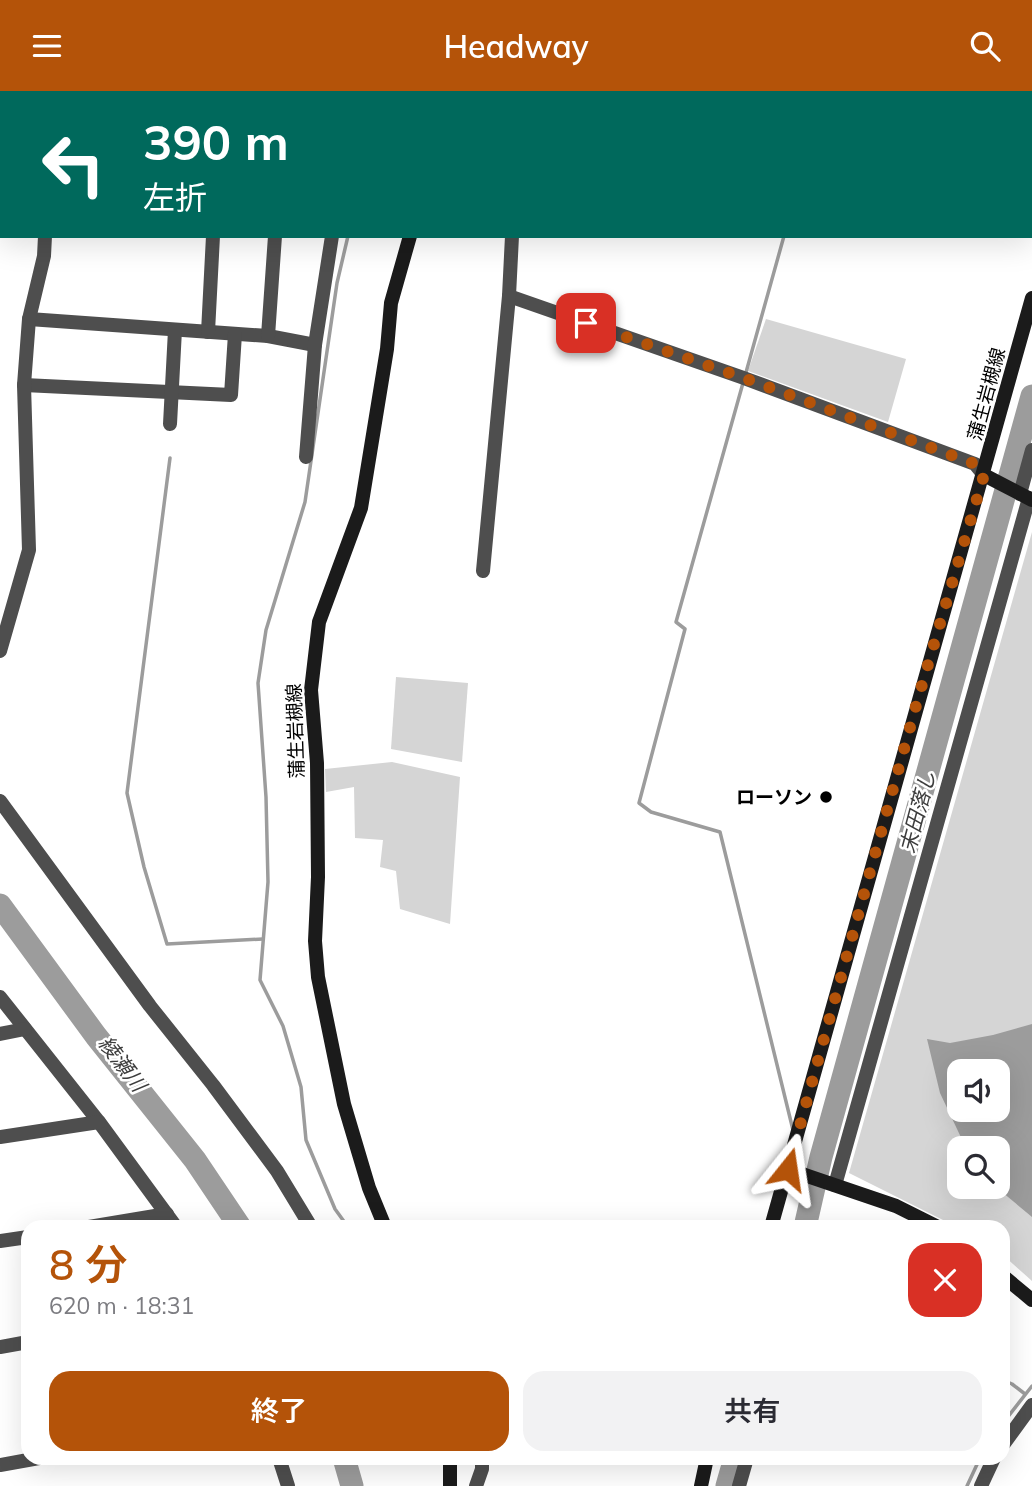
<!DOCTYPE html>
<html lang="ja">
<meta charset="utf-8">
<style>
body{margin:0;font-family:Mulish,"Noto Sans JP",sans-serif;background:#f2f2f3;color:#2b2b33;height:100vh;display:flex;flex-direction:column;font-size:26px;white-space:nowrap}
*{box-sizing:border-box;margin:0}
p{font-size:23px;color:#7c7c81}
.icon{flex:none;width:38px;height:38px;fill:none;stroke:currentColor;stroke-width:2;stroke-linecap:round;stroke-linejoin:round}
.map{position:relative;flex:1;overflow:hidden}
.panel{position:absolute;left:21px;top:1129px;width:989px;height:245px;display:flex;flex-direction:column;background:#fff;border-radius:21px;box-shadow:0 7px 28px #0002}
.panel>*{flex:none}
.guide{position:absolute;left:0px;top:0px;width:1032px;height:147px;box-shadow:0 7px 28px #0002;background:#00695c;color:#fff;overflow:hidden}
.controls{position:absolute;left:947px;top:968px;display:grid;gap:14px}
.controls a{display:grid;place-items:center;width:63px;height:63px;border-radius:14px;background:#fff;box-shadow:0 7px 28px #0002;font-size:35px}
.pin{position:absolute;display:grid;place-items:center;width:60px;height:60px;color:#fff;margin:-30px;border-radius:14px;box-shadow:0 4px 10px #0006}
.me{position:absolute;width:77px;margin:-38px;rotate:15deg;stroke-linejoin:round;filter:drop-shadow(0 0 5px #0008)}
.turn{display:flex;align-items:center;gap:24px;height:147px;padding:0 28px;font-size:32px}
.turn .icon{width:91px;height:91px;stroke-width:2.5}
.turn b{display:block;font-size:49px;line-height:60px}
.round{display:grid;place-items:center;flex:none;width:74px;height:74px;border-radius:21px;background:#f2f2f3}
.head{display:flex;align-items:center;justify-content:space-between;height:119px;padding:0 28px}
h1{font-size:42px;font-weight:600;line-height:52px;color:#b45309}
.button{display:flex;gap:14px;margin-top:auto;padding:14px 28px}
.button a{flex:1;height:80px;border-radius:21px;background:#b45309;color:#fff;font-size:28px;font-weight:600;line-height:80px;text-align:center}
.button a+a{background:#f2f2f3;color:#2b2b33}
header{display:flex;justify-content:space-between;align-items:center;height:91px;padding:0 28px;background:#b45309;color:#fff;font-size:32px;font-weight:600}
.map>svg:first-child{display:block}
.green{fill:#d5d5d5;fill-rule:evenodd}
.water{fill:#9c9c9c;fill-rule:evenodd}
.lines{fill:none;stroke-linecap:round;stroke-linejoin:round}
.stream{stroke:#9c9c9c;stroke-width:3.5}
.river{stroke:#9c9c9c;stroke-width:23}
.street{stroke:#4e4e4e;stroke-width:14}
.secondary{stroke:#1b1b1b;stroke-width:14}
.route{stroke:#b45309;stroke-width:12;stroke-dasharray:0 21.6}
.poi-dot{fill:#000;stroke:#fff;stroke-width:2.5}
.labels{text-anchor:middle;stroke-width:5;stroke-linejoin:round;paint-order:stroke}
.street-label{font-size:19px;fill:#000;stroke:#fff}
.poi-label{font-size:19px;font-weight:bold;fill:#000;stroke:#fff;text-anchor:end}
.water-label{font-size:21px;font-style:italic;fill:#3d3d3d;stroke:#fff}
</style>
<header><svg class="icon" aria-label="menu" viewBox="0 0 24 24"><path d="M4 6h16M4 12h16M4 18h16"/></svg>Headway<svg class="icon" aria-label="search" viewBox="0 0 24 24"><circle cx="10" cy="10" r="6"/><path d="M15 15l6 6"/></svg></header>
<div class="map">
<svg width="1032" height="1395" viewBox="0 0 1032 1395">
<rect width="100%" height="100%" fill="#fff"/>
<!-- green -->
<g class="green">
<path d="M766 228 906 268 888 331 748 280Z"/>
<path d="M1032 441V1190L1003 1164V1136H957L849 1082ZM959 980H998V1018H959ZM959 1057H998V1096H959Z"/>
<path d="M396 586 468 592 462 671 391 658Z"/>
<path d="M392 671 460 686 450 833 400 818 396 780 380 776 383 749 355 747 354 696 326 701 325 678Z"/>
</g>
<!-- water -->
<path class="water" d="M1032 933V1126L996 1096 998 1057H966L940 1002 927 948 950 952 993 944ZM959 980H998V1018H959Z"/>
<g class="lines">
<!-- stream -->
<g class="stream">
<path d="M363 2 364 0"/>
<path d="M825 2V0"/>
<path d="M348 145 337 192 305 411 266 539 258 592 266 706 268 791 260 889 283 935 301 996 306 1049 335 1118 348 1136"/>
<path d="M745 285 784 145"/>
<path d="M743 292 676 531 685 538 639 712 651 721 720 741 793 1039"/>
<path d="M170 367 127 702 144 776 167 853 263 848"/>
<path d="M1012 376 1021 382"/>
<path d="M798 1060 803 1080"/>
<path d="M805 1087 811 1115"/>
<path d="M1003 1289 1012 1293 1025 1303"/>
<path d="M1003 1332 1032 1295"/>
<path d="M967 1395 980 1367"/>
</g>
<!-- river -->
<g class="river">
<path d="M0 814 96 945 195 1069 240 1136"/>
<path d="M805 1136 821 1066 1032 305"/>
<path d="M344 1367 352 1395"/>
<path d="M727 1395 735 1367"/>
</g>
<!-- street -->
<g class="street">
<path d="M52 2V0"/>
<path d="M353 2V0"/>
<path d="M522 2V0"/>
<path d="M509 205 741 286 975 373 984 384"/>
<path d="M29 228 268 245 315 254"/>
<path d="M208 241 213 145"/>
<path d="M268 245 275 145"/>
<path d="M24 294 231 304 235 243"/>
<path d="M170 333 175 239"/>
<path d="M306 366 315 254 332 145"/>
<path d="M1020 403 1032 359"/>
<path d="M483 480 509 205 512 145"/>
<path d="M0 560 29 459 24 294 29 228 44 165 45 145"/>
<path d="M0 710 150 915 213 994 277 1080 311 1136"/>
<path d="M0 906 99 1031 176 1136"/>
<path d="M0 943 25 938"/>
<path d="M0 1046 99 1031"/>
<path d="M835 1094 1029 407"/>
<path d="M89 1136 167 1123"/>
<path d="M0 1150 28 1146"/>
<path d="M0 1256 28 1251"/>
<path d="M1003 1354 1032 1314"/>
<path d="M279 1367 288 1395"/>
<path d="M0 1374 39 1367"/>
<path d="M476 1395 482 1378V1367"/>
<path d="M739 1395 747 1367"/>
<path d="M981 1395 994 1367"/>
</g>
<!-- secondary -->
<g class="secondary">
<path d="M427 0V2"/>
<path d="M984 384 1032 409"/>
<path d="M787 1078 896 1115 938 1136"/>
<path d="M385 1136 369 1097 344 1013 318 886 315 850 318 786 317 672 311 599 319 531 361 417 387 258 391 212 410 145"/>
<path d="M771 1136 1032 207"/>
<path d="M1003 1185 1032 1209"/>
<path d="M450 1367V1395"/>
<path d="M701 1395 707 1367"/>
</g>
</g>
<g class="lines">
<!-- route -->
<path class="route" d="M586 232 741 286 975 373 984 384 919 604 788 1078"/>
</g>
<!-- markers -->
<circle class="poi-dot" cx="826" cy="706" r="7"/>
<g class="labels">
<!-- street labels -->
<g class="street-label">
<text transform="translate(986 303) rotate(-75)" y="7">蒲生岩槻線</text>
<text transform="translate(295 640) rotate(-92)" y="7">蒲生岩槻線</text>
</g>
<!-- poi labels -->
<g class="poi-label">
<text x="812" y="713">ローソン</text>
</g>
<!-- water labels -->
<g class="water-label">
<text transform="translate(918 721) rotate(-75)" y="7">末田落し</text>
<text transform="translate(122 973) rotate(53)" y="7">綾瀬川</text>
</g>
</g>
</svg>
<div class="controls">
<a><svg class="icon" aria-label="sound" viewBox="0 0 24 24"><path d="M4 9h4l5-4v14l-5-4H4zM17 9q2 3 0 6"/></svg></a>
<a><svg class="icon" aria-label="search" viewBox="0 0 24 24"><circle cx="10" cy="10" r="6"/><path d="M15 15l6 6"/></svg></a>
</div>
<div class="pin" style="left:586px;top:232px;background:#d93025"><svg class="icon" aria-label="arrive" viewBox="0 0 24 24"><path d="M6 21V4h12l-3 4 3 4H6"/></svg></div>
<svg class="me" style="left:788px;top:1078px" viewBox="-20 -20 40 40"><path d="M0-17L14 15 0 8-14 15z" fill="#b45309" stroke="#fff" stroke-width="4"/></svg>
<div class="guide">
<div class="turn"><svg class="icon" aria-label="left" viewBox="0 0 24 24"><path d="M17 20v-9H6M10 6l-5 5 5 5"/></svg><div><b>390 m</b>左折</div></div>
</div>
<section class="panel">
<div class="head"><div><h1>8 分</h1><p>620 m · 18:31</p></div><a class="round" style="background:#d93025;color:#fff"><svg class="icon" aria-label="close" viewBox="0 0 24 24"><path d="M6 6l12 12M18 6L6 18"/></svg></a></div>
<div class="button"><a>終了</a><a>共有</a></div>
</section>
</div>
